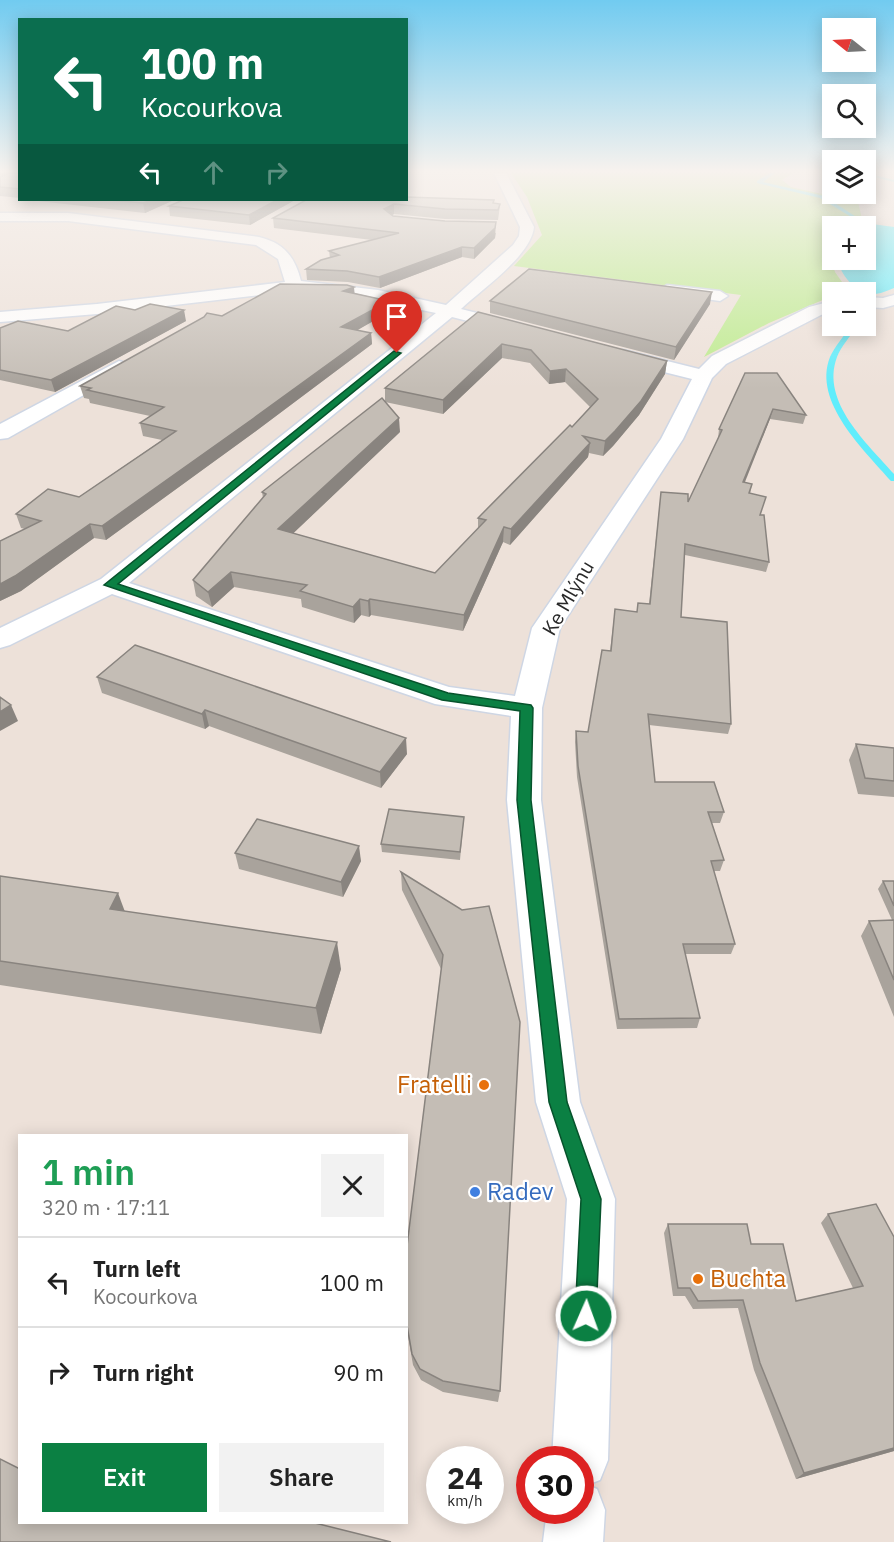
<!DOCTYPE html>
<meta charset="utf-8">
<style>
body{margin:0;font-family:"IBM Plex Sans",sans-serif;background:#f2f2f2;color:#222;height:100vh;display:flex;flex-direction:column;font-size:22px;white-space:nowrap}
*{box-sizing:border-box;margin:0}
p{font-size:20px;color:#767676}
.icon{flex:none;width:33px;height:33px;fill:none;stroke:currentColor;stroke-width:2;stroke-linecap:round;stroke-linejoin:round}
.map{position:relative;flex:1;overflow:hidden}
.sheet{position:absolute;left:18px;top:1134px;width:390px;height:390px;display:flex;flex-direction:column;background:#fff;border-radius:0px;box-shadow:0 3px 15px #0003}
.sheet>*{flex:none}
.guide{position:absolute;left:18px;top:18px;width:390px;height:183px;border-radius:0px;box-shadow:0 3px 15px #0003;background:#0b6e4f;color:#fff;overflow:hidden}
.needle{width:39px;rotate:288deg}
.fabs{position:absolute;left:822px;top:18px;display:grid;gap:12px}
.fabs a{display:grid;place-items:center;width:54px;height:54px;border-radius:0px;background:#fff;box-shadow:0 3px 15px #0003;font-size:30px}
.speed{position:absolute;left:426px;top:1446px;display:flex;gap:12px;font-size:30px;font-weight:700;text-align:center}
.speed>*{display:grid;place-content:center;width:78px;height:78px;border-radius:50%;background:#fff;box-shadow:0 3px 15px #0003;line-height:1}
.speed small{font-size:15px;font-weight:400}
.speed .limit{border:9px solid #d22;background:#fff;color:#111}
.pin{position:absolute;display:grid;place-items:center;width:51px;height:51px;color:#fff;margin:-62px -26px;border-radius:50% 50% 50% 0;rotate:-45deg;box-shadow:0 0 6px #0007}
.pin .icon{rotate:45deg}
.me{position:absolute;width:66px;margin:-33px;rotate:2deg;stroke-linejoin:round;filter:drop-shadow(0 0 4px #0008)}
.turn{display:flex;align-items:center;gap:21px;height:126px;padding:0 24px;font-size:27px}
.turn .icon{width:78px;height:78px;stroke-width:2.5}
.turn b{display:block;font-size:42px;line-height:51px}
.lanes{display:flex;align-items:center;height:57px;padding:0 24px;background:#0003;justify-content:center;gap:30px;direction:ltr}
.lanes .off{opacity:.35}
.round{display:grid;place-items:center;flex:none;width:63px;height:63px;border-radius:0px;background:#f2f2f2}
.headline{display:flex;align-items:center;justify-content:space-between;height:102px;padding:0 24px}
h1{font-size:36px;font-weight:600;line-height:45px;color:#1e9e55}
.primary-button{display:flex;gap:12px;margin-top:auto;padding:12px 24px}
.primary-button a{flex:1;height:69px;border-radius:0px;background:#0b8043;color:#fff;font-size:24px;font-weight:600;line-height:69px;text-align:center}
.primary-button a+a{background:#f2f2f2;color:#222}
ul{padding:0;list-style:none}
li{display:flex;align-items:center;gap:18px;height:90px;padding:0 24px;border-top:2px solid #e0e0e0}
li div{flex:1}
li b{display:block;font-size:22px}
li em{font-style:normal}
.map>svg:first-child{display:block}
.green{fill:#beeb8f}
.water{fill:#5fedfc}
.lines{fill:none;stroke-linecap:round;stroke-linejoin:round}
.stream{fill:#5fedfc;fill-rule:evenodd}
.street-casing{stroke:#ced6e4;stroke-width:3}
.street{fill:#fff;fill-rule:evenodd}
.wall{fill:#a9a39c}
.shaded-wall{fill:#89847f}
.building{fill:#c4bdb5;stroke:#89847f;stroke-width:1.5}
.route{fill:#0b8043;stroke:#07532c;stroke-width:1.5}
.food-dot{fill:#e8710a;stroke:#fff;stroke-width:2}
.shop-dot{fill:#3f7fe0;stroke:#fff;stroke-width:2}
.labels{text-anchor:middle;stroke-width:4.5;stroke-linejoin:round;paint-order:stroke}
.street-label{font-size:20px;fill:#292929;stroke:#fff}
.near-food-label{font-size:24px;fill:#c56008;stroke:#fff;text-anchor:end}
.near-shop-label{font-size:24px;fill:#366cbe;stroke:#fff;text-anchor:start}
</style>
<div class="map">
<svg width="894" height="1542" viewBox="0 0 894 1542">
<rect width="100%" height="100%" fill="#ede1d9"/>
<!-- green -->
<path class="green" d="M511 173H793L782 180 791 187 858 202 863 223 832 226 829 256 835 272 849 292H832V296L769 323 704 357 741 295 514 266 542 235 527 197Z"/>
<!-- water -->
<path class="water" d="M872 224 894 227V288C887 291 878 295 870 294 855 292 840 274 838 260H866V226H859Z"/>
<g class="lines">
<!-- stream -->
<g class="stream">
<path d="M770 173H775L763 182 824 196 867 224 878 237 873 238 866 226 820 198 757 183V181Z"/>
<path d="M866 173 894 180V182L866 175Z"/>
<path d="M851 326H857C851 336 841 346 837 357 820 402 868 444 894 474V481H891C865 451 812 402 830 357 835 346 844 336 851 326Z"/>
</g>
<!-- street casing -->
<g class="street-casing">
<g id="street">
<path d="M494 173H506L534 227C531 256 482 289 461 309L521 324 524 328 521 332 515 333 452 317 129 583 449 687 515 696 532 628 661 439 692 379 616 360 614 356 616 352 623 350 699 369 712 356 809 307 832 301V311L821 315 726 364 712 378 683 439 560 628 542 708 541 800 580 1102 615 1199 608 1460 600 1480 587 1485 597 1489 605 1510 603 1542H543L547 1510H580V1460H552L567 1199 536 1102 507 800 511 716 435 704 112 594 10 645 0 648V628L101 579 436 313 350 295 294 291 97 314 0 322V312L97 304 285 282 278 259 256 245 68 221H0V213H68L259 237C284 243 295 257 301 281L378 290 446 305 513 245 519 236 520 227Z"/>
<path d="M667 285 720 291 728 296 720 301 661 293 659 290Z"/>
<path d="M894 295V305L883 308 866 307V297L883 298Z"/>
<path d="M119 361 126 363 129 367 126 371 8 438 0 439V424Z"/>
</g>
</g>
<!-- street -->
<use href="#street" class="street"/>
</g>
<!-- wall -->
<g class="wall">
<path d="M0 173H20V198L0 196Z"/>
<path d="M29 200H174L145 213Z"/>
<path d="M183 200H295L250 225 170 216 169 206Z"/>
<path d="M306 200 500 204 499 213 498 220 445 219 394 214 392 215 393 216 496 233 495 238 474 259 462 257 380 288 348 282 307 280 306 269 330 258 329 251 372 240 274 228 273 218Z"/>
<path d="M354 293 389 301V312L357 330 371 333 372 344 256 431 106 540 94 538 21 591 0 601V541L25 529 21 528 16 514 79 497 162 440 143 436 140 423 150 416 90 403 89 399 84 398 80 386 222 316Z"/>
<path d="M490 301 710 304 674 360 490 313Z"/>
<path d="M478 312 667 361 665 374 639 415 613 446 603 456 589 453 588 457 510 545 503 542 463 631 371 615 369 617 361 615 354 623 302 607 301 599 234 587 212 607 196 596 193 580 263 498 262 492 400 432 293 533 435 573 478 529V518L572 427 590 407 565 382 549 384 530 363 502 358 443 414 385 402V388Z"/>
<path d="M186 321 55 392 0 380V328L68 331Z"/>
<path d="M745 373 806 415 803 424 770 419 744 482 752 484 750 494 761 515 769 562 766 572 685 555 681 617 731 724 728 734 649 725 655 782 724 812 720 823H712L724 860 720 871H714L735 944 731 954H685L700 1018 697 1028 617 1029 577 777 575 742 576 731 588 732 610 651 615 609 637 612 638 603 649 604 661 492 688 502 718 439 719 429Z"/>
<path d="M97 677 407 754 381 788 209 726 205 729 102 693Z"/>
<path d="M856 744 894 748V797L858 794 849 760Z"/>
<path d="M464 817 460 860 382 852 381 844Z"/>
<path d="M235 853 361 861 343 897 239 869Z"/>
<path d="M401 872 462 910 500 1391 498 1402 443 1392 421 1380 413 1365 406 1324V1254L441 969 402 890Z"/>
<path d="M0 876 125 911 341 969 321 1034 0 985Z"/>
<path d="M883 881H894V1017L861 936 869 921 892 920 878 889Z"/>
<path d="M828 1214 894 1237V1451L796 1479 754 1370 738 1308 693 1309 685 1296H673L664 1233 668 1224 751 1244 796 1301 853 1288 821 1223Z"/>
</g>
<!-- shaded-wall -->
<g class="shaded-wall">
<path d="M152 200H174L145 213 143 203Z"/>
<path d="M277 200H295L250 225 249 215Z"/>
<path d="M394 204V214L385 219 384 209Z"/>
<path d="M496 222 495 238 474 259V248Z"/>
<path d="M462 247V257L380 288 379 277Z"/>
<path d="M354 287 355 298 343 291Z"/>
<path d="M712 292 710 304 674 360 676 347Z"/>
<path d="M389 301V312L342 339 341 327Z"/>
<path d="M184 310 186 321 55 392 51 380Z"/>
<path d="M371 333 372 344 256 431 106 540 102 526Z"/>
<path d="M502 344V358L443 414V400Z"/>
<path d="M667 361 665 374 639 415 613 446 603 456 605 441Z"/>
<path d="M566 369 565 382 549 384 550 371Z"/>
<path d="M773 409 770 419 741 492 743 482Z"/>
<path d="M399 418 400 432 281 545 278 529Z"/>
<path d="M590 443 588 457 510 545 511 529Z"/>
<path d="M90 524 94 538 21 591 0 601V584Z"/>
<path d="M504 527 503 542 463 631 464 615Z"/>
<path d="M231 572 234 587 212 607 208 592Z"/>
<path d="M360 599 361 615 354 623 353 607Z"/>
<path d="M370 599 371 615 369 617 368 601Z"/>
<path d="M11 705 18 721 0 731V712Z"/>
<path d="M205 710 209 726 205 729 202 714Z"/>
<path d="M406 738 407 754 381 788 380 772Z"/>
<path d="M359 846 361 861 343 897 341 882Z"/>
<path d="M118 893 128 920 110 909Z"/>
<path d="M337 942 341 969 321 1034 316 1008Z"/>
<path d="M894 1448V1451L796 1479 804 1473Z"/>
</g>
<!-- building -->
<g class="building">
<path d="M3 173H20V189L0 187V177L9 173Z"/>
<path d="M406 197 494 200 493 203 500 204 498 210 445 209 394 204 384 209 393 216 445 221 496 222 495 228 474 248 462 247 379 277 347 271 306 269 321 260 339 255 329 251 399 233 273 218 306 200H406Z"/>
<path d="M109 200H152L143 203Z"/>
<path d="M183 200H277L249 215 169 206Z"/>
<path d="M529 269 712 292 676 347 490 301Z"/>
<path d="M280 284 347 285 354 287 343 291 389 301 341 327 371 333 254 418 102 526 90 524 15 576 0 584V541L41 521 16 514 48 489 79 497 176 431 140 423 164 407 87 390 91 388 80 386 204 317 207 313 222 316Z"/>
<path d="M150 304 184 310 51 380 0 370V328L18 321 68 331 116 306 135 310Z"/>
<path d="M478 312 667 361 641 401 615 431 605 441 583 436 590 443 511 529 504 527 464 615 370 599 368 601 360 599 353 607 300 591 307 585 231 572 208 592 193 580 266 494 262 492 382 398 399 418 278 529 435 573 486 520 478 518 570 425 572 427 598 399 566 369 550 371 531 350 502 344 443 400 385 388Z"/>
<path d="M745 373H777L806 415 773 409 743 482 752 484 749 493 766 497 760 515H764L769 562 685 544 681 617 727 622 731 724 648 714 655 782H714L724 812H708L724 860 711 861 735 944H683L700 1018 619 1019 578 766 576 731 588 732 602 650 611 651 615 609 637 612 638 603 650 604 661 492 688 494V502L722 430 719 429Z"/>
<path d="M135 645 406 738 380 772 205 710 202 714 97 677Z"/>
<path d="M0 697 11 705 0 712Z"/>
<path d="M856 744 894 748V781L865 778Z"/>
<path d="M389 809 464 817 460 852 381 844Z"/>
<path d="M257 819 359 846 341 882 235 853Z"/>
<path d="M401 872 462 910 489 906 520 1022 500 1391 443 1381 420 1369 412 1354 406 1320V1254L443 955Z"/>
<path d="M0 876 118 893 110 909 337 942 316 1008 0 961Z"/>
<path d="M883 881H894V906Z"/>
<path d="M894 920V980L869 921Z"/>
<path d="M876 1204 894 1237V1448L804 1473 760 1363 743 1300 698 1301 690 1288H678L668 1224H747L751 1244H783L796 1301 863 1286 828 1214Z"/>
<path d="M0 1459 20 1469V1522H311L391 1542H0Z"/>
</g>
<!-- sky -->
<linearGradient id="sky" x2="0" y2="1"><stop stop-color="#71cbf0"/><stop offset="0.44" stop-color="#f7f2ee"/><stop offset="1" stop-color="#f7f2ee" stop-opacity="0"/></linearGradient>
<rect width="894" height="389" fill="url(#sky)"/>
<!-- route -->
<path class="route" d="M394 351 401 353 118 584 448 693 531 705 533 708 531 800 567 1102 601 1199 596 1316 593 1324 586 1327 578 1324 575 1316 581 1199 549 1102 517 800 520 711 442 700 104 585Z"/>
<!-- markers -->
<g class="food-dot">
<circle cx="484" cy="1085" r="6"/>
<circle cx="698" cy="1279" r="6"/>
</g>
<circle class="shop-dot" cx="475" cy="1192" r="6"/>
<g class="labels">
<!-- street labels -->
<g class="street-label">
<text transform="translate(568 598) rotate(-60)" y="7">Ke Mlýnu</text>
</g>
<!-- near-food labels -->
<g class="near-food-label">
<text x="472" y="1093">Fratelli</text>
<text x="710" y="1287" text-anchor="start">Buchta</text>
</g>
<!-- near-shop labels -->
<g class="near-shop-label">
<text x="487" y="1200">Radev</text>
</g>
</g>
</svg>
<div class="fabs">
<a><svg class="needle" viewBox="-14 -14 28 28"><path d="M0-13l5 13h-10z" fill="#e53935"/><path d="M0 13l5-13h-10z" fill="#767676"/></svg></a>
<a><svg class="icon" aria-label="search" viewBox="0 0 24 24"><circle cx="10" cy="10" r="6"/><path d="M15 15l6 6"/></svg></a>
<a><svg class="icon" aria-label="layers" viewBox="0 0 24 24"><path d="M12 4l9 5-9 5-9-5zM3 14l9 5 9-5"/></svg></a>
<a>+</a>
<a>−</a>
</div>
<div class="speed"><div>24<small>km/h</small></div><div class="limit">30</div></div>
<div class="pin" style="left:397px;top:353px;background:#d93025"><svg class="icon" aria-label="arrive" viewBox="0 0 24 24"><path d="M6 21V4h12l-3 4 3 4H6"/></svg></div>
<svg class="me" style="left:586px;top:1316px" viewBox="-20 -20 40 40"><circle r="17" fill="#0b8043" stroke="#fff" stroke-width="3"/><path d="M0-11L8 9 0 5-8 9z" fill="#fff"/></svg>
<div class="guide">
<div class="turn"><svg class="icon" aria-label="left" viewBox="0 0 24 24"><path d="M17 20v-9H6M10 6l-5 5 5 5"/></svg><div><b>100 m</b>Kocourkova</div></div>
<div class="lanes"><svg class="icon" aria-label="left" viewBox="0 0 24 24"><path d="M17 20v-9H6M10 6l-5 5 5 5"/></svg><svg class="icon off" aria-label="ahead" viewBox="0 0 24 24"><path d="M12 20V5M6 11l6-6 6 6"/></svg><svg class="icon off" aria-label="right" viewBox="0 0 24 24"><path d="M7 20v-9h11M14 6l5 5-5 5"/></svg></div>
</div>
<section class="sheet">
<div class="headline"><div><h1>1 min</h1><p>320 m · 17:11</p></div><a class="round"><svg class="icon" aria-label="close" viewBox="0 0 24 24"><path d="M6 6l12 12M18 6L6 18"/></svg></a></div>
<ul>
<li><svg class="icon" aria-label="left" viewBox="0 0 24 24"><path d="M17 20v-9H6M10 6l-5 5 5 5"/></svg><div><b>Turn left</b><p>Kocourkova</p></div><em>100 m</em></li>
<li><svg class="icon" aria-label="right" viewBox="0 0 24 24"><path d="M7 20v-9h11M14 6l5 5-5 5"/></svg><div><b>Turn right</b></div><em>90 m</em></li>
</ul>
<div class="primary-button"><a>Exit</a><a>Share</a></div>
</section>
</div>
